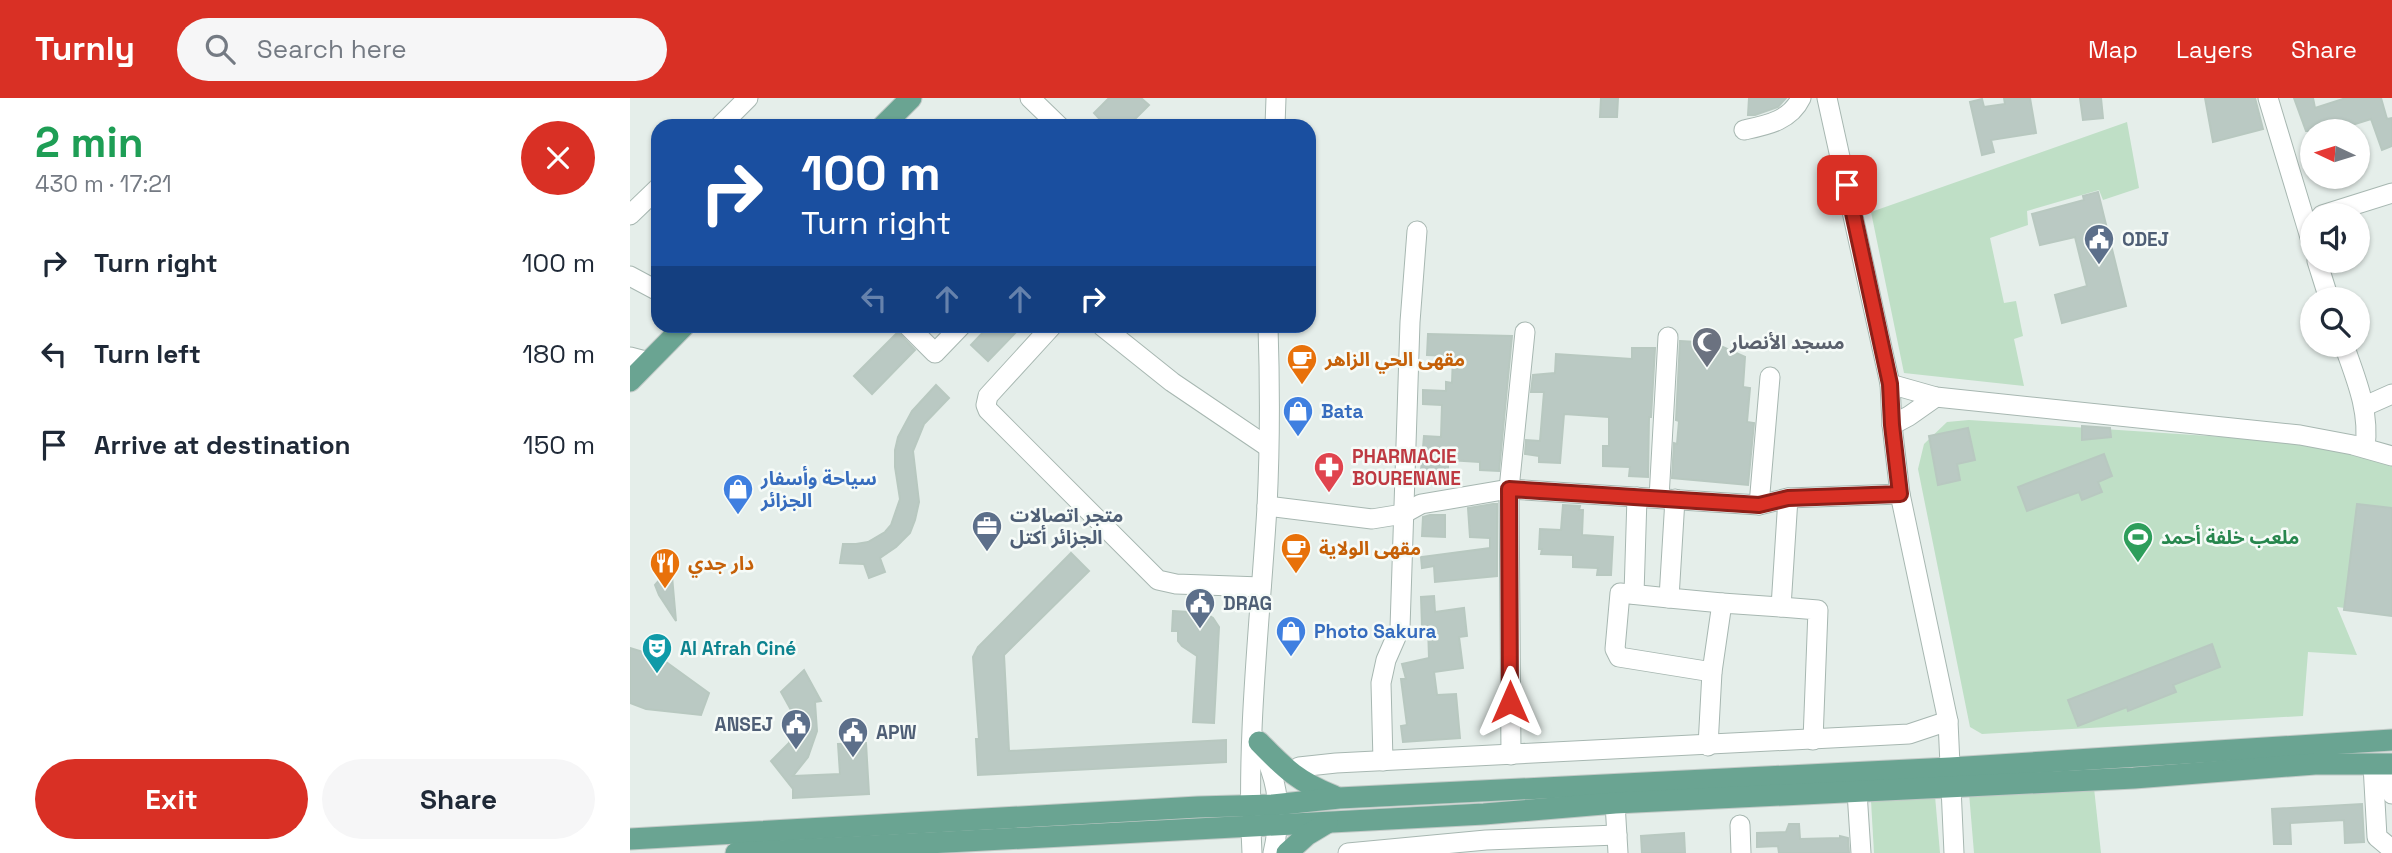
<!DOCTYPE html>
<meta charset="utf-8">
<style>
body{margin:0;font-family:"Space Grotesk","Noto Sans Arabic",sans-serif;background:#f6f6f7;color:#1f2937;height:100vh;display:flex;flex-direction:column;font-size:26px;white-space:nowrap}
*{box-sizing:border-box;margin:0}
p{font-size:23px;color:#747a83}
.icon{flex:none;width:38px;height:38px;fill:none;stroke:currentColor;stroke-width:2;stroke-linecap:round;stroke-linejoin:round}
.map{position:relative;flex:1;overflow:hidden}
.details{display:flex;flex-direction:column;background:#fff;width:630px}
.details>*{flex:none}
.top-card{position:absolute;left:21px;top:21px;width:665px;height:214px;border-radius:21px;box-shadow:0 2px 5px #0004;background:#1a4fa0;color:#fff;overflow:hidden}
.needle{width:46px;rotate:274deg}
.controls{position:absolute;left:1670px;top:21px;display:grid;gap:14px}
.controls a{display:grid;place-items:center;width:70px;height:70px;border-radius:50%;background:#fff;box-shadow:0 2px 5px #0004;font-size:35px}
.pin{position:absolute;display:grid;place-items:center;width:60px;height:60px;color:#fff;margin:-30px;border-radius:14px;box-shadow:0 4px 10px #0006}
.me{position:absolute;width:77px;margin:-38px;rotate:0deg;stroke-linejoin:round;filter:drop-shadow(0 0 5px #0008)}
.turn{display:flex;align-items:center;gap:24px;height:147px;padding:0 35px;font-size:32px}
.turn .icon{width:91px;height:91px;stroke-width:2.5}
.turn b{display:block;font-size:49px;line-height:60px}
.lanes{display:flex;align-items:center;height:66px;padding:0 35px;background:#0003;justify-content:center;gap:35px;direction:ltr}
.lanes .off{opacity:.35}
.round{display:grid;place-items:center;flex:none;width:74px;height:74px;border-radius:37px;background:#f6f6f7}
.overview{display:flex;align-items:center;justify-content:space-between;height:119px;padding:0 35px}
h1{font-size:42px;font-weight:800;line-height:52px;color:#1e9e55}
.cta{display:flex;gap:14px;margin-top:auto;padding:14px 35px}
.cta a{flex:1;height:80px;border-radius:42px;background:#d93025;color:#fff;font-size:28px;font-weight:800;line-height:80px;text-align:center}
.cta a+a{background:#f6f6f7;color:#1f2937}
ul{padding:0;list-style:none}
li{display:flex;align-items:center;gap:21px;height:91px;padding:0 35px}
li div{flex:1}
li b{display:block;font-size:26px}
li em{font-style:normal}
header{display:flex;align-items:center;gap:42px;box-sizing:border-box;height:98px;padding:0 35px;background:#d93025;color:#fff}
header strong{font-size:33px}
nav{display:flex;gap:38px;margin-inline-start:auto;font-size:24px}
.search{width:490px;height:63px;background:#f6f6f7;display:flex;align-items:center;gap:18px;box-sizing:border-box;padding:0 24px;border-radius:38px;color:#747a83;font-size:26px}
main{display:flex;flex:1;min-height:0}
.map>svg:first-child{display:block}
.green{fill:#bfdfc6}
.building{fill:#bac9c3;stroke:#b8c8c0;stroke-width:2}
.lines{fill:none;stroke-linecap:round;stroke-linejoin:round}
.minor-casing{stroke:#a7b7b1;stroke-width:21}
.major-casing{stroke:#c2cac7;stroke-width:23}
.minor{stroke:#fff;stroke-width:19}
.major{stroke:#6aa492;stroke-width:21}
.route-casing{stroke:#8d1f18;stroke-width:18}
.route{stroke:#d93025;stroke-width:12}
.labels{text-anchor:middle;stroke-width:5;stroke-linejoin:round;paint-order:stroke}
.service-label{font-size:19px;font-weight:bold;fill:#4e5e75;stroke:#f6fbf8;text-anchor:start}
.worship-label{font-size:19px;font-weight:bold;fill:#5b616d;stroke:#f6fbf8;text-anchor:start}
.food-label{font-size:19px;font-weight:bold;fill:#c56008;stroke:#f6fbf8;text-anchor:start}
.shop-label{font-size:19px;font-weight:bold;fill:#366cbe;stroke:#f6fbf8;text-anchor:start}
.health-label{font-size:19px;font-weight:bold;fill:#be3a42;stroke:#f6fbf8;text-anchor:start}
.leisure-label{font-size:19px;font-weight:bold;fill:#27864d;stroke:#f6fbf8;text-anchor:start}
.culture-label{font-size:19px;font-weight:bold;fill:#0d838f;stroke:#f6fbf8;text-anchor:start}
</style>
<header>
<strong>Turnly</strong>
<div class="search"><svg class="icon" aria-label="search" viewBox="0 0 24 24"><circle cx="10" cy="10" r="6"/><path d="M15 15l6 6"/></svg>Search here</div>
<nav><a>Map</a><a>Layers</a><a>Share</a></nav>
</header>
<main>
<section class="details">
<div class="overview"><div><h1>2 min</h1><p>430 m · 17:21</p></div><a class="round" style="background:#d93025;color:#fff"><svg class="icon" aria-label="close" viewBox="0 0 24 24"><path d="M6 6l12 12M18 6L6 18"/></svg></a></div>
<ul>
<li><svg class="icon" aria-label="right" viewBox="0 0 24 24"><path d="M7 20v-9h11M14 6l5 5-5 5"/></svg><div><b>Turn right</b></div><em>100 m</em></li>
<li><svg class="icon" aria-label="left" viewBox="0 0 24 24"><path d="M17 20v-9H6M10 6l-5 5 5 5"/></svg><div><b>Turn left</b></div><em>180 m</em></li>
<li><svg class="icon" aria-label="arrive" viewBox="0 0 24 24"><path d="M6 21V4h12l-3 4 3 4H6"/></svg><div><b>Arrive at destination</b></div><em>150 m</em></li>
</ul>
<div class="cta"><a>Exit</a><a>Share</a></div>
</section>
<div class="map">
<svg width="1762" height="755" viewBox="0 0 1762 755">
<rect width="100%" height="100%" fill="#e5eeea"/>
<!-- green -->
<g class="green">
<path d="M1497 24 1509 90 1473 102 1469 92 1397 113 1398 127 1360 140 1374 205 1386 203 1393 238 1384 241 1394 288 1274 275 1241 114Z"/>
<path d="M1339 322 1713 347 1762 364V516L1707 509 1727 557 1678 554 1673 618 1352 636 1340 629 1288 371 1294 346 1317 324Z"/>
<path d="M1464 690 1471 755H1344L1339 695Z"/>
<path d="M1305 698 1310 755H1244L1241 703Z"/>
</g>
<!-- building -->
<g class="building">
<path d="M479 0H511L519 7 498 28H476L464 15Z"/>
<path d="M971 0H988L987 19H970Z"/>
<path d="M1119 0H1156L1148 9 1125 17H1118Z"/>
<path d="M1374 0H1400L1406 35 1361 42 1364 54 1352 57 1340 4 1352 1 1354 9 1375 6Z"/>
<path d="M1450 0H1471L1473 20 1453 22Z"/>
<path d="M1575 0H1625L1633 31 1583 44Z"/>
<path d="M1664 0H1683L1685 10 1716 0H1751L1757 21 1762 20V48L1752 52 1741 21 1703 33H1676Z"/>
<path d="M1468 94 1496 208 1432 225 1425 197 1457 188 1445 139 1410 147 1402 116 1454 102 1453 98Z"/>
<path d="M359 228H392L358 263 341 247Z"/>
<path d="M268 234 285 252 242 296 224 278Z"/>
<path d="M798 236 882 238 869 373 850 372V364L818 362V374L791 373 794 338 811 339 812 307 793 306V292L816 293V284L822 285 823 258 797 257Z"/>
<path d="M1050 243 1084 245 1115 259 1113 289 1120 290 1117 324 1124 325 1118 387 1042 380 1044 345 1047 346 1049 323 1046 322Z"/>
<path d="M1002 250H1025L1021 319H1019L1018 379 999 378 1000 369 973 368V348H979V319L934 316 930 365 909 364V358L895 356 896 342 910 343 914 294H901L903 277 925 275 926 256 1002 261Z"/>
<path d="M306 287 319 300 294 326 283 353 289 404 285 422 280 435 266 449 250 460 255 474 239 480 234 466 210 465 213 446H226L238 444 255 434 261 427 270 401 265 369V352L268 339 282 313Z"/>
<path d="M1452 328 1480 330 1481 339 1452 342Z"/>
<path d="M1338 330 1345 362 1327 366 1330 382 1308 387 1299 338Z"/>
<path d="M1474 356 1482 378 1468 384 1472 394 1452 402 1449 394 1397 413 1388 389Z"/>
<path d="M863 406H867V478L805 484 804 468 792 470 791 459 860 450V440L840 439 838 410Z"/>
<path d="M1727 406 1762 410V518L1714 512Z"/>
<path d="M933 407 950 408 949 412H953L952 437 983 439 981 477H967L968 470 943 469V457L911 456 912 451H909L910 431 931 432Z"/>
<path d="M800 417H815V439L792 438 793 419Z"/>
<path d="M441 455 459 473 374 557 379 653 596 642V664L348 677 346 641H349L343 559 348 549Z"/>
<path d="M42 478 46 523 29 497 25 487 32 479Z"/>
<path d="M804 498 805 514 834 510 837 538 829 539 833 570 804 574 807 597 826 596 830 640 773 644 771 628 777 627 771 581H776L772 566 799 560 798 528H792L791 499Z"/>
<path d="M543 513 575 515 583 520 589 529 584 625 563 624 567 558 552 548 548 543V533H542Z"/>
<path d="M1582 546 1590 569 1543 587 1546 594 1498 613 1497 609 1448 628 1438 602Z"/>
<path d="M0 550 29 559 79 595 71 617 16 611 0 605Z"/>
<path d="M174 572 191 603 185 604 187 633 178 659 163 678 210 676 208 646 236 645 239 696 163 700V691L141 663 159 645 163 633 161 612 151 594Z"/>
<path d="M1732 706 1734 744 1715 745 1714 722 1660 725 1661 746H1644L1642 711Z"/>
<path d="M1159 726H1169L1170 741 1210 740V738L1218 740 1219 755H1149L1148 748 1127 749V735L1156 734Z"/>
<path d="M1054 735 1055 755H1012L1011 738Z"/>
</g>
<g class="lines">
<!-- minor casing -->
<g class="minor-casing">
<g id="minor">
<path d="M400 0 429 28"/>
<path d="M1197 0 1260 286 1262 327 1270 396 1318 623 1324 755"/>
<path d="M1638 0 1682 146"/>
<path d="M90 28 118 0"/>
<path d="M645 28 646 0"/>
<path d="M1114 32C1137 27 1160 23 1171 0"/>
<path d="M0 117 28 90"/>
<path d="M1692 117 1762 95"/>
<path d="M1687 163 1699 201"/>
<path d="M0 178 28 193"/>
<path d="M278 228 305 255 331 228"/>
<path d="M422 228 358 298 356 307 358 312 528 482 546 486 631 489"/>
<path d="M472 228 542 284 638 349"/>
<path d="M1714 247C1726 281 1740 313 1735 350"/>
<path d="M0 259 19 264"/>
<path d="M1260 286 1306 299 1670 337 1723 347 1762 358"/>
<path d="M1735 308 1762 296"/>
<path d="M1262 327 1279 318 1306 299"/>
<path d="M1029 400 1038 239"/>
<path d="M1045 401 1039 500 1092 505"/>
<path d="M1129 407 1140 279"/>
<path d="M637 408 742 421 773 416 791 406 879 391 1129 407 1158 400 1270 396"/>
<path d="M1004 496 1007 399"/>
<path d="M1039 500 990 495 985 551 989 559 1082 574"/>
<path d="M1151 509 1188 512 1183 642"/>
<path d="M1078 648 1082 574 1092 505 1151 509 1158 400"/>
<path d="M632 651C649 686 652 716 643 755"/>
<path d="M881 657 879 391 895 234"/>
<path d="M753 663 751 585 756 562 770 530 780 224 787 133"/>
<path d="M1760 666 1762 696"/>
<path d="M1743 667 1747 739 1759 749"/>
<path d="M663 676 669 669 706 665 1279 636 1318 623"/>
<path d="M1227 694 1231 755"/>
<path d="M985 705 988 755"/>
<path d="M1110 727 1111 755"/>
<path d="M622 755C616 639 630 525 637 409 640 349 640 287 638 228"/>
<path d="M718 755 856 742 987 737"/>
</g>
</g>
<!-- major casing -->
<g class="major-casing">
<g id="major">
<path d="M253 28 281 0"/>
<path d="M0 283 54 228"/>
<path d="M629 644C655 671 669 684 704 698"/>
<path d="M0 741 568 709 643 707 709 700 1320 670 1762 642"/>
<path d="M106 755 854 716 985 705 1504 680 1685 666H1762"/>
<path d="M657 755 677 737 697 725"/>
</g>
</g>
<!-- minor -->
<use href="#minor" class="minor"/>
<!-- major -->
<use href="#major" class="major"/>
</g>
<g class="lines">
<!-- route casing -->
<g class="route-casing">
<path id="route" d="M880 604 879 391 1129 407 1158 400 1270 396 1262 327 1260 286 1217 87"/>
</g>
<!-- route -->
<use href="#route" class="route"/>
</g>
<!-- icons -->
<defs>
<g id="civic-pin" transform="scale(1.575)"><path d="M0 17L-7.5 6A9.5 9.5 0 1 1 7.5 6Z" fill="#5c6f8a" stroke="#f6fbf8"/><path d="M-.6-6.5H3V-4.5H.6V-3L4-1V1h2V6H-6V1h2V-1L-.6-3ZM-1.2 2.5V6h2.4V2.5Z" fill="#fff"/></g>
<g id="mosque-pin" transform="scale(1.575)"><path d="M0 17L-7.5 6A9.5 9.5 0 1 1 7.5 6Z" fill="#6b7280" stroke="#f6fbf8"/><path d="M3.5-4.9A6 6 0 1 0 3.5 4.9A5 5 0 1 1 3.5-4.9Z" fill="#fff"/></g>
<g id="cafe-pin" transform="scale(1.575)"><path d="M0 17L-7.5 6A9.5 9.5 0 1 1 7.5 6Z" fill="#e8710a" stroke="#f6fbf8"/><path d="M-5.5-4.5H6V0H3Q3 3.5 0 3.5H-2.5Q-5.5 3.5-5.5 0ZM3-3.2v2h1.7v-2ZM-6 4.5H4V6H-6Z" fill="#fff"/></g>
<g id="shop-pin" transform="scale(1.575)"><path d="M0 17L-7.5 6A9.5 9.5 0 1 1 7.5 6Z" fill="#3f7fe0" stroke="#f6fbf8"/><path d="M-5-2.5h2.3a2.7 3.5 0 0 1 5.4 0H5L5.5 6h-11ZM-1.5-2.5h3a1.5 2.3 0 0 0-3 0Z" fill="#fff"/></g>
<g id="pharmacy-pin" transform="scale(1.575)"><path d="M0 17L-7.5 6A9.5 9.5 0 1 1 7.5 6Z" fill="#e0444e" stroke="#f6fbf8"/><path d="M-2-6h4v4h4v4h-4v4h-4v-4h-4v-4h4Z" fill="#fff"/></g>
<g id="office-pin" transform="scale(1.575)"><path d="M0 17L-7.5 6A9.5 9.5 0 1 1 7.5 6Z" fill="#5c6f8a" stroke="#f6fbf8"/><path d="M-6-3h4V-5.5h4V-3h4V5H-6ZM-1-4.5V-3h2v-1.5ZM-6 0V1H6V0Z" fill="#fff"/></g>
<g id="stadium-pin" transform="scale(1.575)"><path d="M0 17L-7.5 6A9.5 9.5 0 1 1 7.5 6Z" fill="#2e9e5b" stroke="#f6fbf8"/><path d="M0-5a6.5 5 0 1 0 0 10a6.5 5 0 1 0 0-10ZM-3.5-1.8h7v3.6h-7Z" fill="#fff"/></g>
<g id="restaurant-pin" transform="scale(1.575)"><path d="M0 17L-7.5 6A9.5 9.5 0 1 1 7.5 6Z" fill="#e8710a" stroke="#f6fbf8"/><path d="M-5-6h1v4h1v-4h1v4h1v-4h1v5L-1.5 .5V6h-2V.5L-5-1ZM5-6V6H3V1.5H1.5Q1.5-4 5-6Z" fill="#fff"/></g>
<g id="theatre-pin" transform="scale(1.575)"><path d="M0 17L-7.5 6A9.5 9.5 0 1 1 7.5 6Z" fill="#0f9aa8" stroke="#f6fbf8"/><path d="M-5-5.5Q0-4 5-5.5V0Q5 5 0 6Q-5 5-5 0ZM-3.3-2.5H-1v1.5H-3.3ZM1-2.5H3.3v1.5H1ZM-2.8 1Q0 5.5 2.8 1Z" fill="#fff"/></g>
</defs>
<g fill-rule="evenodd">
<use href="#civic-pin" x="1469" y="141"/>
<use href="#mosque-pin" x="1077" y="244"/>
<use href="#cafe-pin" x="672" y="261"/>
<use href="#shop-pin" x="668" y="313"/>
<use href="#pharmacy-pin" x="699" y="369"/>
<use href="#shop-pin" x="108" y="391"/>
<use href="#office-pin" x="357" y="428"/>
<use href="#stadium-pin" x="1508" y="439"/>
<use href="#cafe-pin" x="666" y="450"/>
<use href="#restaurant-pin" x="35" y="465"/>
<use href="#civic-pin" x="570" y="505"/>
<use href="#shop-pin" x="661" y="533"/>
<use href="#theatre-pin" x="27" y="550"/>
<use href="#civic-pin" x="166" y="626"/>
<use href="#civic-pin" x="223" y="634"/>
</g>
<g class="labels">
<!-- service labels -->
<g class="service-label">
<text x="1492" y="148">ODEJ</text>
<text x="380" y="424">متجر اتصالات<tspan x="380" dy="22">الجزائر أكتل</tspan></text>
<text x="593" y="512">DRAG</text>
<text x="143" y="633" text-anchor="end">ANSEJ</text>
<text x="246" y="641">APW</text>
</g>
<!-- worship labels -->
<g class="worship-label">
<text x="1100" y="251">مسجد الأنصار</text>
</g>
<!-- food labels -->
<g class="food-label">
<text x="695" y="268">مقهى الحي الزاهر</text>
<text x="689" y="457">مقهى الولاية</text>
<text x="58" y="472">دار جدي</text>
</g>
<!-- shop labels -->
<g class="shop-label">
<text x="691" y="320">Bata</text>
<text x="131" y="387">سياحة وأسفار<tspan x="131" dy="22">الجزائر</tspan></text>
<text x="684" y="540">Photo Sakura</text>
</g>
<!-- health labels -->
<g class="health-label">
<text x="722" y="365">PHARMACIE<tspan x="722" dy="22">BOURENANE</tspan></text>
</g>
<!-- leisure labels -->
<g class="leisure-label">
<text x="1531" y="446">ملعب خلفة أحمد</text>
</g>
<!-- culture labels -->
<g class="culture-label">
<text x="50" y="557">Al Afrah Ciné</text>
</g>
</g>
</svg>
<div class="controls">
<a><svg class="needle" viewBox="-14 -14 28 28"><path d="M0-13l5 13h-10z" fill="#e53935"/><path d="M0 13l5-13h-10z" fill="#747a83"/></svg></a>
<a><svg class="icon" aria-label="sound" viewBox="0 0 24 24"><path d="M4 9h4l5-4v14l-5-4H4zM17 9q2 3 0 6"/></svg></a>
<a><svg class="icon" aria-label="search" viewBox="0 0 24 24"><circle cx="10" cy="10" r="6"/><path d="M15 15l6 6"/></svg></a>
</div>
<div class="pin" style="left:1217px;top:87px;background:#d93025"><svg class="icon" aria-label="arrive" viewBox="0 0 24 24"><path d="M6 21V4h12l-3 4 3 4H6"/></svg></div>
<svg class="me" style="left:880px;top:604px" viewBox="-20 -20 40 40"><path d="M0-17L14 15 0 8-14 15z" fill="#d93025" stroke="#fff" stroke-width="4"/></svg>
<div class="top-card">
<div class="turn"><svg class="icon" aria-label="right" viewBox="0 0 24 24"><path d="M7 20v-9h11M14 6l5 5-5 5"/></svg><div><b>100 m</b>Turn right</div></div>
<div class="lanes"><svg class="icon off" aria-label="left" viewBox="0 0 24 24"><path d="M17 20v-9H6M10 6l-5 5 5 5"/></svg><svg class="icon off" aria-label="ahead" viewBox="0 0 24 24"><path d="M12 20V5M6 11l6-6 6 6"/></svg><svg class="icon off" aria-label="ahead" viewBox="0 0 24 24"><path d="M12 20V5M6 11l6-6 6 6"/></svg><svg class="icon" aria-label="right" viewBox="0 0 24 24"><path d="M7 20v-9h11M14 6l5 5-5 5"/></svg></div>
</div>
</div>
</main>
